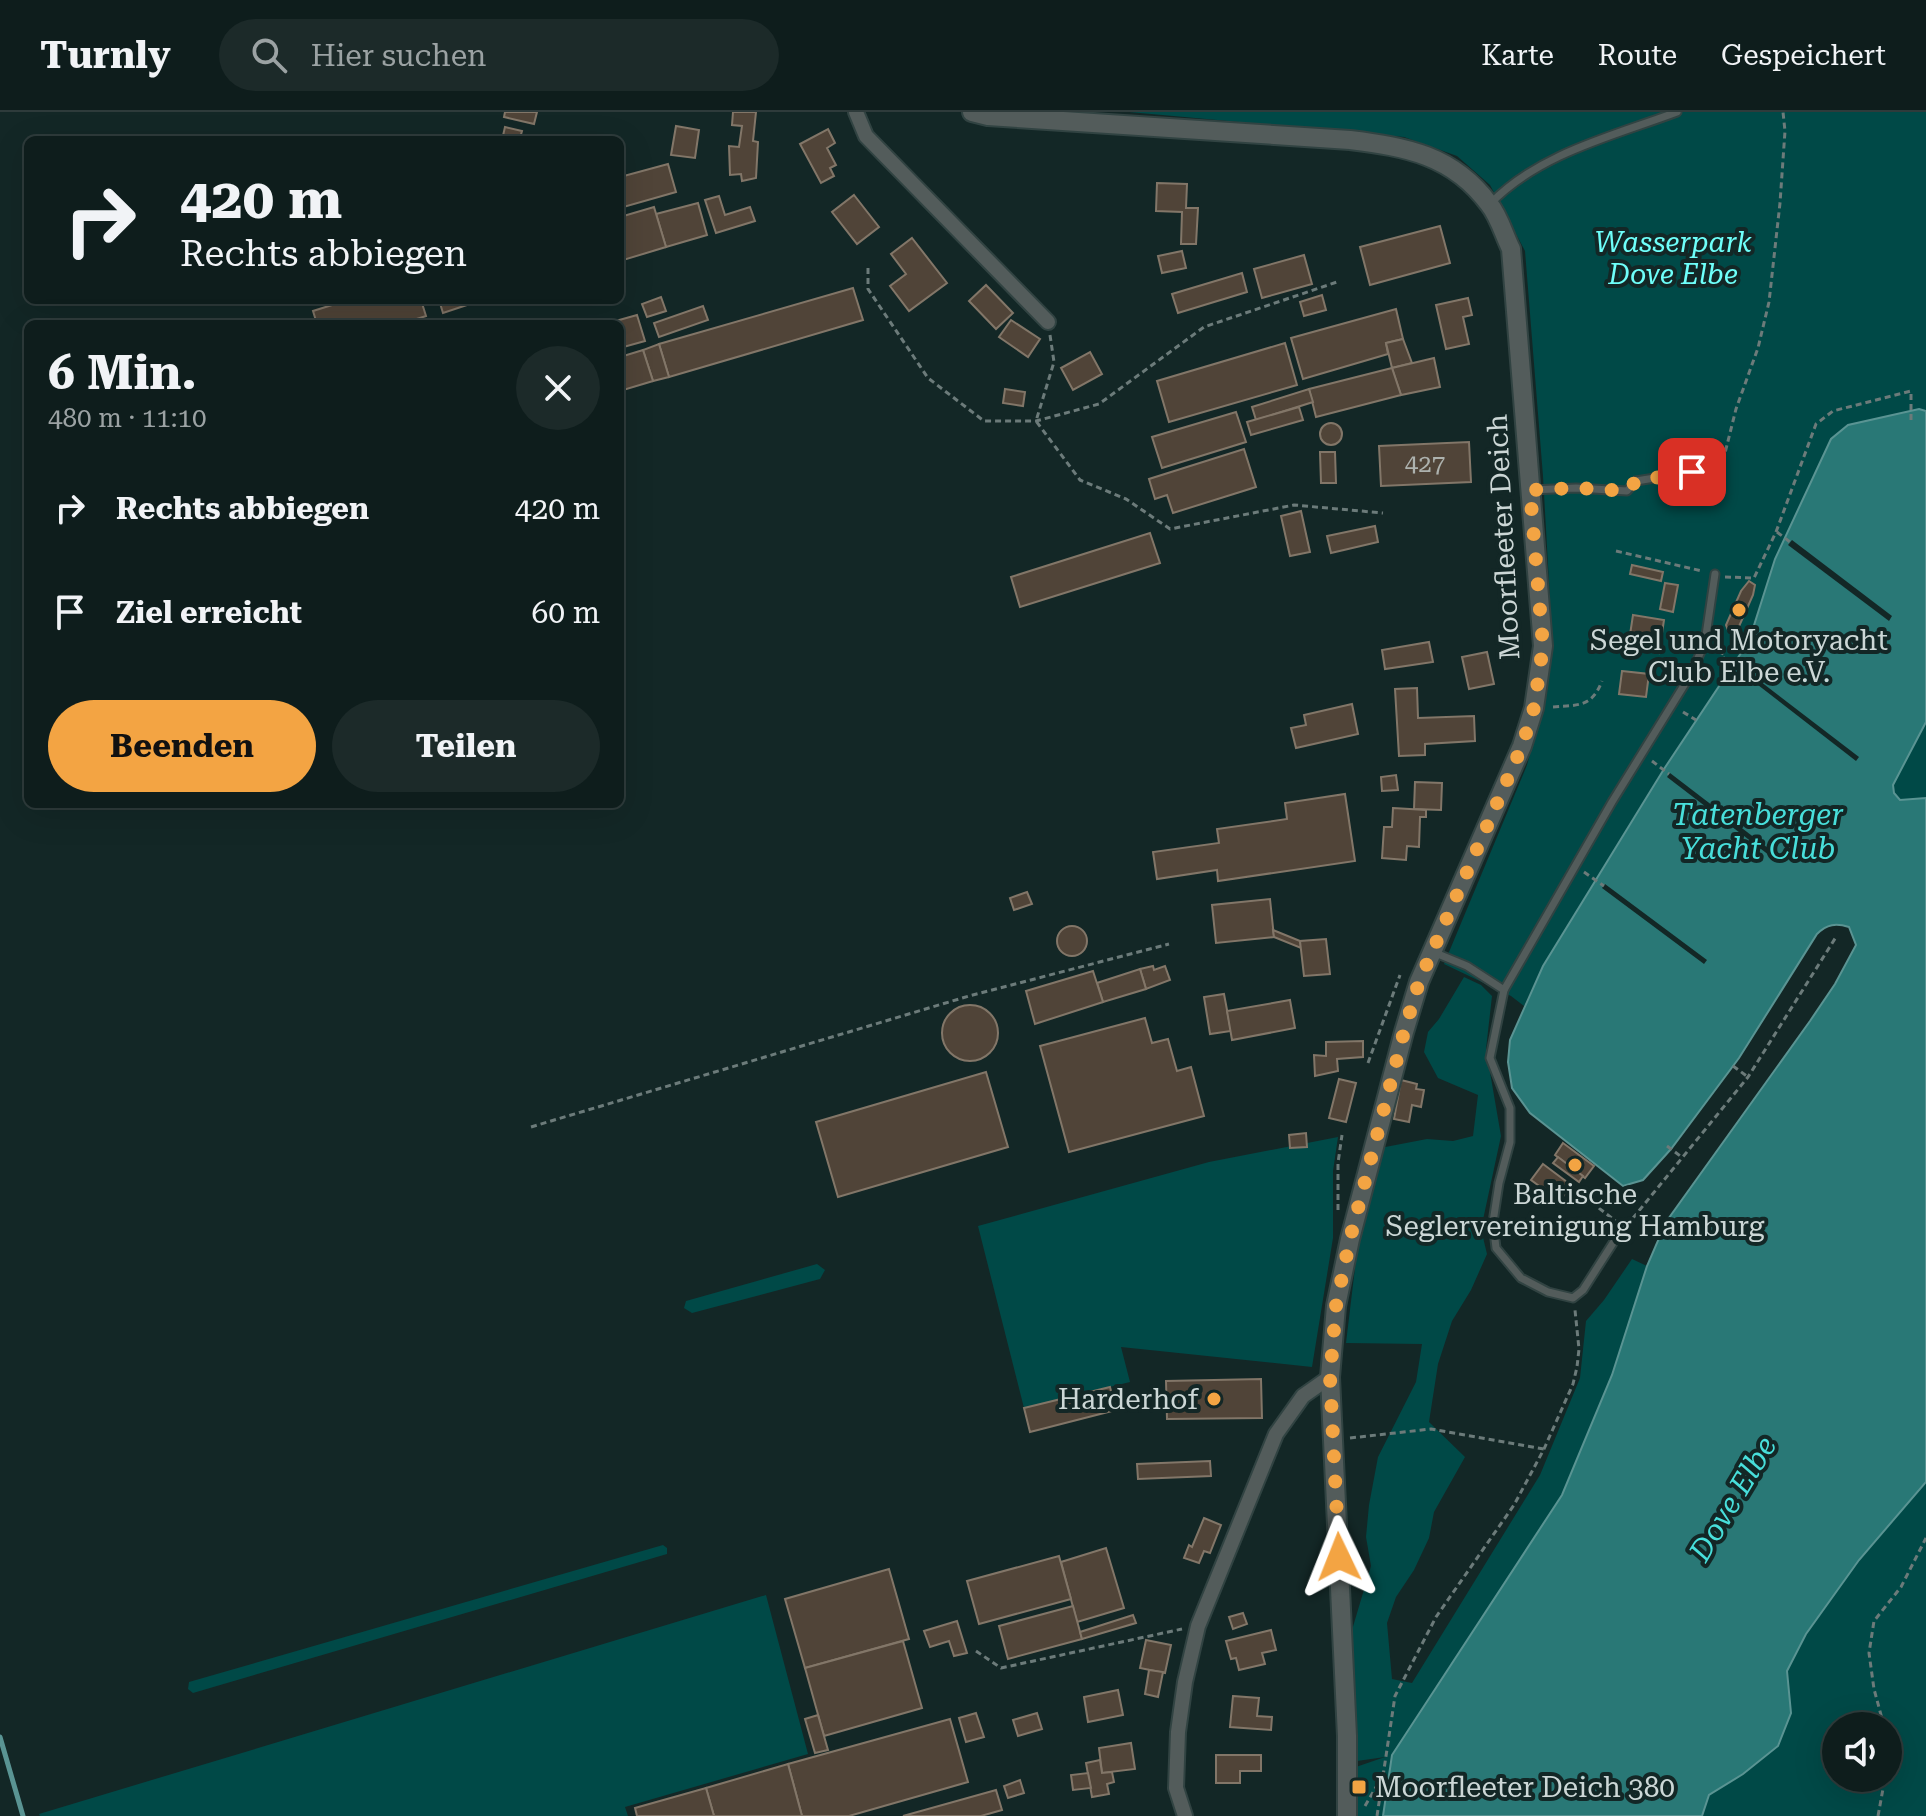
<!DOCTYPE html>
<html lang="de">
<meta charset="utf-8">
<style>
body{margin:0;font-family:"Roboto Serif",serif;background:#1c2a29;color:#f1f3f6;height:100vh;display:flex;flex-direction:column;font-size:30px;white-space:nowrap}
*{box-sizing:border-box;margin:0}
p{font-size:26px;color:#9ba2a3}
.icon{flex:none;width:44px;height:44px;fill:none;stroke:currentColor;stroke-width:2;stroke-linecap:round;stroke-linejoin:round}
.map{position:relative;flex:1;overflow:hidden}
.side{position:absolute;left:24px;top:208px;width:600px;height:488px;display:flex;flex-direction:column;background:#0e1d1c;border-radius:12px;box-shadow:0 8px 32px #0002,0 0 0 2px #2e3b3b}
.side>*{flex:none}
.top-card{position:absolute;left:24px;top:24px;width:600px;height:168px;border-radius:12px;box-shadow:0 8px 32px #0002,0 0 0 2px #2e3b3b;background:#0e1d1c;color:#f1f3f6;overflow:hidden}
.controls{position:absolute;left:1822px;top:1600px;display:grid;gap:16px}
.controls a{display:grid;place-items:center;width:80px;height:80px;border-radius:50%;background:#0e1d1c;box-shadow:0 8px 32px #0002,0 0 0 2px #2e3b3b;font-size:40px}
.pin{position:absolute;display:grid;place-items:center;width:68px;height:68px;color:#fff;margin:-34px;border-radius:16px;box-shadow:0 4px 12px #0006}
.me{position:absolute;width:88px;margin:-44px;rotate:358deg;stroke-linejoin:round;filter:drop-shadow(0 0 6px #0008)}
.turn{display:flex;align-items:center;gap:28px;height:168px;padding:0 24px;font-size:36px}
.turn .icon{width:104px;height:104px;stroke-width:2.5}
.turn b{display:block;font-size:56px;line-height:68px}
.round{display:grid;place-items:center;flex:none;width:84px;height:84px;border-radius:42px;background:#1c2a29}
.overview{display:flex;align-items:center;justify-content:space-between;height:136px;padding:0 24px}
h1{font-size:48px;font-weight:700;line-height:60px}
.button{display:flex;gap:16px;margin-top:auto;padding:16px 24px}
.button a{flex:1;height:92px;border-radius:48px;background:#f3a443;color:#111;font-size:32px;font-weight:700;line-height:92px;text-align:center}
.button a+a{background:#1c2a29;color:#f1f3f6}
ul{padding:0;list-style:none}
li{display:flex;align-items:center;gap:24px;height:104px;padding:0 24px}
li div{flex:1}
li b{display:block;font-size:30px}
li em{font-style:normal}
header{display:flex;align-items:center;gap:48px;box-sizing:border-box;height:112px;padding:0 40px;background:#0e1d1c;border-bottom:2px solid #2e3b3b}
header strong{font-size:38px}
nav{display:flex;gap:44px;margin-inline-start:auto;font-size:28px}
.search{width:560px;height:72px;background:#1c2a29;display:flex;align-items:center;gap:20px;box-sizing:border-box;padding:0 28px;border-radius:44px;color:#9ba2a3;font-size:30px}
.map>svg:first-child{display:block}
.green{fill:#004947;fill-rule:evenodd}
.water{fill:#297876;stroke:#5a9493;stroke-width:2}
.pier{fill:#132726}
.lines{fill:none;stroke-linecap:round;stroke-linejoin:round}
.stream{stroke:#5a9493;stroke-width:5}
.building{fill:#504438;stroke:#827668;stroke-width:2}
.service-casing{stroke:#314342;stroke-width:11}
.minor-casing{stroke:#314342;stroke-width:18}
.tertiary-casing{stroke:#314342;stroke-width:22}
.path{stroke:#6c7b7a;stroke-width:3;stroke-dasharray:6 4;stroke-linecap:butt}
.service{stroke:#535c5b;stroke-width:7}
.minor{stroke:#535c5b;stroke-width:14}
.tertiary{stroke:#535c5b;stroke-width:18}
.route{stroke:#f3a443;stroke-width:14;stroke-dasharray:0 25.2}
.poi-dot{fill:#f3a443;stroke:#132726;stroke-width:3}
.labels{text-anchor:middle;stroke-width:8;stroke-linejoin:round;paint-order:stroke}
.number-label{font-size:24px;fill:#adb2ae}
.park-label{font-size:28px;font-style:italic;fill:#6efffa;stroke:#132726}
.street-label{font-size:28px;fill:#ccd7d6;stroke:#132726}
.poi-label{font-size:28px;fill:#ccd7d6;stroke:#132726}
.water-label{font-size:30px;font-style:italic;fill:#48dfdb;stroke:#132726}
</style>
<header>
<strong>Turnly</strong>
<div class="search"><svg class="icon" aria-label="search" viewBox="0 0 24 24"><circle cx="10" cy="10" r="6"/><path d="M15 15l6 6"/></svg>Hier suchen</div>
<nav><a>Karte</a><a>Route</a><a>Gespeichert</a></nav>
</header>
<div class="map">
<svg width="1926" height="1704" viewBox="0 0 1926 1704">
<rect width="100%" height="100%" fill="#132726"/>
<!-- green -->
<g class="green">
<path d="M1129 0H1926V299L1919 297 1775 447 1749 529 1664 657 1543 854 1524 894 1511 884 1444 852 1527 653 1547 581 1552 524 1543 364 1525 139 1490 73 1457 44 1404 25Z"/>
<path d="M1926 610V686L1900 688 1894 681 1893 672Z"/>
<path d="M1464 865 1481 873 1492 884 1486 937 1501 1024 1481 1117 1487 1142 1471 1178 1452 1209 1438 1252 1429 1310 1465 1345 1434 1400 1429 1426 1414 1458 1396 1485 1387 1511 1392 1567 1412 1571 1540 1363 1580 1266 1586 1209 1604 1188 1632 1147 1647 1154 1612 1263 1562 1383 1392 1643 1383 1704H1356L1357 1695 1353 1656 1385 1645 1357 1649 1352 1518 1371 1454 1366 1425 1369 1393 1378 1345 1416 1270 1422 1232 1346 1231 1358 1131 1380 1036 1427 1027 1453 1029 1473 1024 1478 983 1438 966 1424 940 1428 920 1439 907Z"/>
<path d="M1338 1025 1333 1059V1126L1312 1255 1121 1235 1130 1270 1024 1296 978 1114 1209 1050Z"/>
<path d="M817 1152 825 1158 820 1167 692 1201 684 1196 686 1189Z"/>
<path d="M1926 1370V1704H1702L1709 1683 1743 1662 1778 1634 1791 1601 1787 1559 1806 1522 1859 1448ZM1836 1614H1888V1666H1836Z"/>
<path d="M663 1433 667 1436V1442L193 1581 188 1577 189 1570Z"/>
<path d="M766 1483 808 1642 625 1695 628 1704H40L39 1702Z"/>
</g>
<!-- water -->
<path class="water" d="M1919 297 1926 299V610L1893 673 1894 681 1900 688 1926 686V1370L1859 1448 1806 1522 1787 1559 1791 1601 1778 1634 1743 1662 1709 1683 1702 1704H1383L1392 1643 1562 1383 1612 1263 1647 1154 1666 1110 1810 909 1835 872 1856 833 1849 815C1836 811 1827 812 1817 822L1739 946 1671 1037 1643 1068 1623 1074 1530 1001 1512 976 1508 950 1510 928 1543 854 1664 657 1749 529 1775 447 1831 327 1848 313Z"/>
<!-- pier -->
<g class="pier">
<path d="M1792 428 1892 504 1889 509 1788 433Z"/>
<path d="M1739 553 1859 645 1856 649 1736 556Z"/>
<path d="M1670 661 1781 746 1778 750 1667 665Z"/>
<path d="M1605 772 1707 848 1704 852 1602 776Z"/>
</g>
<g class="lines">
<!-- stream -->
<path class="stream" d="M0 1625 23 1704"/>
</g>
<!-- building -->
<g class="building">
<path d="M505 0H537L534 12 504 5Z"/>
<path d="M733 0H756L753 29 758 30 756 66 742 69 741 62 730 63 729 34 739 35 742 14 732 13Z"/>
<path d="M676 14 699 18 695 46 671 43Z"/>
<path d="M505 15 522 19 520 26 527 28H502Z"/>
<path d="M828 17 835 31 827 36 836 53 830 56 834 64 821 71 800 32Z"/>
<path d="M668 52 676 80 620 96V65Z"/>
<path d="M1157 71 1187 72 1186 96H1198L1196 132H1181L1182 100 1156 99Z"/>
<path d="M854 83 879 115 857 132 832 100Z"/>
<path d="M719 84 725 103 750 95 755 109 716 121 705 88Z"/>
<path d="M698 91 707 123 666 135 656 102Z"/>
<path d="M654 95 666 135 620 149V105Z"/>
<path d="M1440 114 1450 151 1370 173 1360 135Z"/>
<path d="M912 126 947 171 909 199 890 174 906 162 891 142Z"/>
<path d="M1182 139 1186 156 1162 161 1158 144Z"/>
<path d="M1304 143 1312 172 1262 186 1254 157Z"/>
<path d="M1242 161 1247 180 1178 201 1172 182Z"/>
<path d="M986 173 1013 201 996 217 969 189Z"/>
<path d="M853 176 863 208 669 265 659 232Z"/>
<path d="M1322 183 1326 198 1304 204 1300 190Z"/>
<path d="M661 185 666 199 647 205 642 192Z"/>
<path d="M1468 186 1472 203 1463 205 1469 232 1446 237 1436 193Z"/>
<path d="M348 188H421L426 204 401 212H317L313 199Z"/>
<path d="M439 188H482L443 201Z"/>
<path d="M703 194 708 208 659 225 654 211Z"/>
<path d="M1396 197 1403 227 1386 231 1388 242 1303 267 1291 226Z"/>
<path d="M637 203 645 229 620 236V212H605Z"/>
<path d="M1011 208 1040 227 1028 245 999 225Z"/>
<path d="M1403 227 1412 251 1392 256 1386 231Z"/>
<path d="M1285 231 1297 273 1169 310 1157 269Z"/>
<path d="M659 232 669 265 653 269 643 238Z"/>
<path d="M643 238 653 269 620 279V245Z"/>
<path d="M1090 240 1102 262 1073 278 1061 256Z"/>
<path d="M1434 246 1440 275 1401 283 1392 256Z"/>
<path d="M1392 256 1401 283 1316 305 1309 277Z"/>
<path d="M1005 277 1025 280 1023 294 1003 291Z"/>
<path d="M1309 277 1313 290 1256 308 1252 295Z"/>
<path d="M1299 295 1303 308 1251 323 1247 310Z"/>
<path d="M1236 300 1246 330 1162 356 1152 325Z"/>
<circle cx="1331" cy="322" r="11"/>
<path d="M1469 330 1471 370 1381 374 1379 334Z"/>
<path d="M1244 337 1256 375 1173 401 1167 383 1155 387 1149 367Z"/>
<path d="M1320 340H1335L1336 371H1321Z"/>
<path d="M1301 399 1310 440 1290 444 1281 404Z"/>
<path d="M1375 414 1378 430 1331 441 1327 424Z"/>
<path d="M1150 421 1160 451 1020 495 1011 465Z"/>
<path d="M1632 453 1663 460 1661 469 1630 462Z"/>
<path d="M1749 469 1755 473 1753 483 1737 519 1733 520 1728 518 1726 513 1741 479Z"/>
<path d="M1665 471 1678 473 1673 500 1660 497Z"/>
<path d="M1633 503 1664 508 1659 541 1628 536Z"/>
<path d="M1429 530 1433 550 1385 557 1382 538Z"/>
<path d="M1487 540 1494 572 1469 577 1462 545Z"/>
<path d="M1622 559 1649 562 1646 585 1619 582Z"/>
<path d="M1417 576 1418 606 1474 604 1475 629 1425 632V643L1399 644 1395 577Z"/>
<path d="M1352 592 1358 622 1296 636 1291 616 1306 613 1304 603Z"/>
<path d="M1396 663 1398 678 1382 679 1381 665Z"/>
<path d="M1415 670 1442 671 1441 698 1414 697Z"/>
<path d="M1345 682 1355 749 1218 769 1217 758 1157 767 1153 740 1219 731 1217 717 1287 707 1285 691Z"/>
<path d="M1393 696 1426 698V705H1420L1419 735 1407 734 1406 748 1382 746 1384 715H1392Z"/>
<path d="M1027 780 1032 792 1014 798 1010 786Z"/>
<path d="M1270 787 1274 825 1216 831 1212 793Z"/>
<circle cx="1072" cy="829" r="15"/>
<path d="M1273 818 1300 829 1301 836 1274 825Z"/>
<path d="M1326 827 1330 862 1304 864 1300 829Z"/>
<path d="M1153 854 1154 858 1165 854 1170 868 1146 877 1140 857Z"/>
<path d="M1140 857 1146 877 1103 890 1097 871Z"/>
<path d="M1093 859 1103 890 1035 912 1026 879Z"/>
<path d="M1224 882 1231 919 1210 922 1204 885Z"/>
<path d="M1290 888 1295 916 1232 928 1227 899Z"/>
<circle cx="970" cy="921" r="28"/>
<path d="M1145 906 1152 931 1168 927 1177 959 1191 955 1204 1004 1069 1040 1040 934Z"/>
<path d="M1363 929V945L1337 947 1338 959 1315 964 1314 943 1326 944V930Z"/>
<path d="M986 960 1008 1035 838 1085 816 1010Z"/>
<path d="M1339 967 1356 971 1346 1010 1329 1006Z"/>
<path d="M1401 968 1417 972 1416 977 1424 978 1421 995 1412 993 1409 1010 1394 1007Z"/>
<path d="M1306 1021 1307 1035 1290 1036 1289 1023Z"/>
<path d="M1563 1031 1594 1054 1585 1066 1555 1043Z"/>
<path d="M1558 1045 1583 1064 1579 1070 1553 1051Z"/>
<path d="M1543 1052 1571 1073 1560 1089 1531 1068Z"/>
<path d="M1261 1267 1262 1306 1167 1307 1166 1269Z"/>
<path d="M1110 1275 1116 1298 1030 1320 1024 1296Z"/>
<path d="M1210 1349 1211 1364 1138 1367 1137 1352Z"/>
<path d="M1204 1406 1221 1413 1210 1441 1204 1439 1199 1451 1184 1446 1189 1433 1192 1435Z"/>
<path d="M1106 1436 1124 1496 1077 1510 1061 1450Z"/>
<path d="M1059 1444 1071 1487 979 1512 967 1469Z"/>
<path d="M889 1457 909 1527 805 1556 785 1487Z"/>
<path d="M1073 1494 1082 1527 1008 1547 999 1514Z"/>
<path d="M1243 1501 1247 1512 1233 1517 1229 1505Z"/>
<path d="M1133 1503 1136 1511 1082 1527 1080 1520Z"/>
<path d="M957 1509 967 1541 954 1544 949 1529 930 1535 924 1519Z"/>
<path d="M1271 1518 1276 1538 1262 1541 1265 1552 1239 1558 1236 1546 1231 1547 1226 1529Z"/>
<path d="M1146 1528 1171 1533 1165 1561 1140 1556Z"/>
<path d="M903 1529 922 1596 824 1624 805 1556Z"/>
<path d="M1149 1558 1163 1560 1158 1585 1145 1582Z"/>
<path d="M1118 1578 1123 1603 1088 1610 1084 1585Z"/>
<path d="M1233 1584 1259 1586 1257 1604 1272 1605 1271 1618 1230 1615Z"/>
<path d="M976 1601 984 1625 966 1630 959 1606Z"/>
<path d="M1037 1601 1042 1617 1018 1624 1013 1608Z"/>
<path d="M818 1603 828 1638 815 1641 805 1607Z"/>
<path d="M950 1607 968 1670 849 1704H802L788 1652Z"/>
<path d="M1131 1631 1135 1657 1102 1661 1099 1636Z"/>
<path d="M1216 1643H1261V1659H1240V1671H1216Z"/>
<path d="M1100 1648 1102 1661 1112 1660 1114 1670 1107 1672 1109 1682 1092 1685 1086 1651Z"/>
<path d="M788 1652 802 1704H714L706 1676Z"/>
<path d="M1088 1661 1091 1676 1073 1678 1071 1663Z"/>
<path d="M1020 1668 1024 1681 1008 1686 1004 1674Z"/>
<path d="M706 1676 714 1704H637L635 1696Z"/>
<path d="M996 1678 1002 1698 981 1704H903Z"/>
</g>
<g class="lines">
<!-- service casing -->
<g class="service-casing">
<g id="service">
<path d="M1491 91C1540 41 1613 24 1677 0"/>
<path d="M1532 378 1576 376 1627 379 1636 369 1692 360 1720 359"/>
<path d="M1433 840 1467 854 1504 878"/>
<path d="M1613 1131 1583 1178 1573 1186 1548 1180 1521 1166 1496 1136 1493 1110 1499 1071 1510 1030V996L1490 946 1504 878 1612 690 1691 562 1705 530 1715 462"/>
</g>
</g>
<!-- minor casing -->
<g class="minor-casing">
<g id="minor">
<path d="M856 0 866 24 1048 210"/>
<path d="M1185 1704 1176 1676 1178 1620 1185 1570 1198 1514 1276 1322 1303 1284 1330 1265"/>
</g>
</g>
<!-- tertiary casing -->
<g class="tertiary-casing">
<path id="tertiary" d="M972 0 988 4 1350 28C1406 35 1453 43 1489 92 1499 104 1504 123 1511 137L1543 534 1534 596 1522 634 1419 870 1404 920 1350 1127 1336 1194 1330 1265 1347 1624V1704"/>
</g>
<!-- path -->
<g class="path">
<path d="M868 156V177L928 266 984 309H1036L1099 292 1204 215 1337 170"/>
<path d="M1050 223 1054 250 1036 309 1080 368 1126 387 1170 417 1294 393 1383 401"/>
<path d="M1723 349 1736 297 1758 236 1769 190 1780 91 1785 19 1783 0"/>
<path d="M1777 420 1790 430"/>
<path d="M1616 439 1702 459"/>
<path d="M1725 465 1754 466 1776 420 1816 312 1833 299 1911 279V309"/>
<path d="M1715 533 1724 537 1721 544 1737 555"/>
<path d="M1553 595C1579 593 1592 595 1602 569"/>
<path d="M1683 600 1696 608"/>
<path d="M1652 649 1669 662"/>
<path d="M1584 760 1604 774"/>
<path d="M1368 951 1400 863"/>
<path d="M1733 954 1748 965"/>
<path d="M531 1015 969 884 1169 832"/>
<path d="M1667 1034 1683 1046"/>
<path d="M1575 1078 1625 1116"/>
<path d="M1338 1098V1051L1342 1023"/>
<path d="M1620 1122 1748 965 1836 825"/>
<path d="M1350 1326 1431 1317 1544 1337"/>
<path d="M976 1539 1001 1556 1182 1517"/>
<path d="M1884 1614 1874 1577 1869 1541 1874 1509 1901 1475 1926 1426"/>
<path d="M1365 1694 1383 1663"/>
<path d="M1377 1704 1395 1584 1436 1505 1514 1393 1544 1337 1573 1272 1577 1255 1579 1237 1575 1198"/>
<path d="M1878 1704 1885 1666"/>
</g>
<!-- service -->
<use href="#service" class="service"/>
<!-- minor -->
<use href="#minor" class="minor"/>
<!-- tertiary -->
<use href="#tertiary" class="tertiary"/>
</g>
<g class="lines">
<!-- route -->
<path class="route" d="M1339 1445 1330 1265 1336 1194 1350 1127 1404 920 1419 870 1522 634 1534 596 1543 534 1530 378 1576 376 1627 379 1636 369 1692 360"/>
</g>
<!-- markers -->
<g class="poi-dot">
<circle cx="1739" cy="498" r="8"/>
<circle cx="1575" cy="1053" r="8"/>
<circle cx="1214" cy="1287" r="8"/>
<rect x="1351" y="1667" width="16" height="16" rx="4"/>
</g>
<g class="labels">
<!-- number labels -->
<g class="number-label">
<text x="1425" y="360">427</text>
</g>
<!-- park labels -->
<g class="park-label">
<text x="1673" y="140">Wasserpark<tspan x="1673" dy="32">Dove Elbe</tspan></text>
</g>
<!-- street labels -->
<g class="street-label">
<text transform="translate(1503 425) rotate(-93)" y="10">Moorfleeter Deich</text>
</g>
<!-- poi labels -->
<g class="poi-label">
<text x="1739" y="538">Segel und Motoryacht<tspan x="1739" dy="32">Club Elbe e.V.</tspan></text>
<text x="1575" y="1092">Baltische<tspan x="1575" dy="32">Seglervereinigung Hamburg</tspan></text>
<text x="1198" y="1297" text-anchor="end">Harderhof</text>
<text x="1375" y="1685" text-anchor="start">Moorfleeter Deich 380</text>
</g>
<!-- water labels -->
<g class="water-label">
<text x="1758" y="713">Tatenberger<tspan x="1758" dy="34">Yacht Club</tspan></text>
<text transform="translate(1733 1387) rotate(-59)" y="10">Dove Elbe</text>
</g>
</g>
</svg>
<div class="controls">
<a><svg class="icon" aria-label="sound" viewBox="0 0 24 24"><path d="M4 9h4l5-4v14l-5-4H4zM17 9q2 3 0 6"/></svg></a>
</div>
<div class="pin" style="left:1692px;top:360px;background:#d93025"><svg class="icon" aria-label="arrive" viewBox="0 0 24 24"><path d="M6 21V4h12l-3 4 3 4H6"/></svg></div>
<svg class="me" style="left:1339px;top:1445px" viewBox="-20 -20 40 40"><path d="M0-17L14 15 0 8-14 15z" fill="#f3a443" stroke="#fff" stroke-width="4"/></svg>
<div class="top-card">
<div class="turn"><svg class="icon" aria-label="right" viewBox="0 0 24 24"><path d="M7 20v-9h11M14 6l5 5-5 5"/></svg><div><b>420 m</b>Rechts abbiegen</div></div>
</div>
<section class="side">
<div class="overview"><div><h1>6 Min.</h1><p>480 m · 11:10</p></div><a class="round"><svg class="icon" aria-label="close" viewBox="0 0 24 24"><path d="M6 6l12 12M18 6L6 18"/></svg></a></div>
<ul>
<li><svg class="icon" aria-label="right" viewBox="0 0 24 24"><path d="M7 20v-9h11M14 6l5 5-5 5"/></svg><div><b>Rechts abbiegen</b></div><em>420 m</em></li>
<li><svg class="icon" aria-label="arrive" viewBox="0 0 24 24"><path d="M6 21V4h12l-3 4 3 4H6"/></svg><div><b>Ziel erreicht</b></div><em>60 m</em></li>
</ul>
<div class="button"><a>Beenden</a><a>Teilen</a></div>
</section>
</div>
